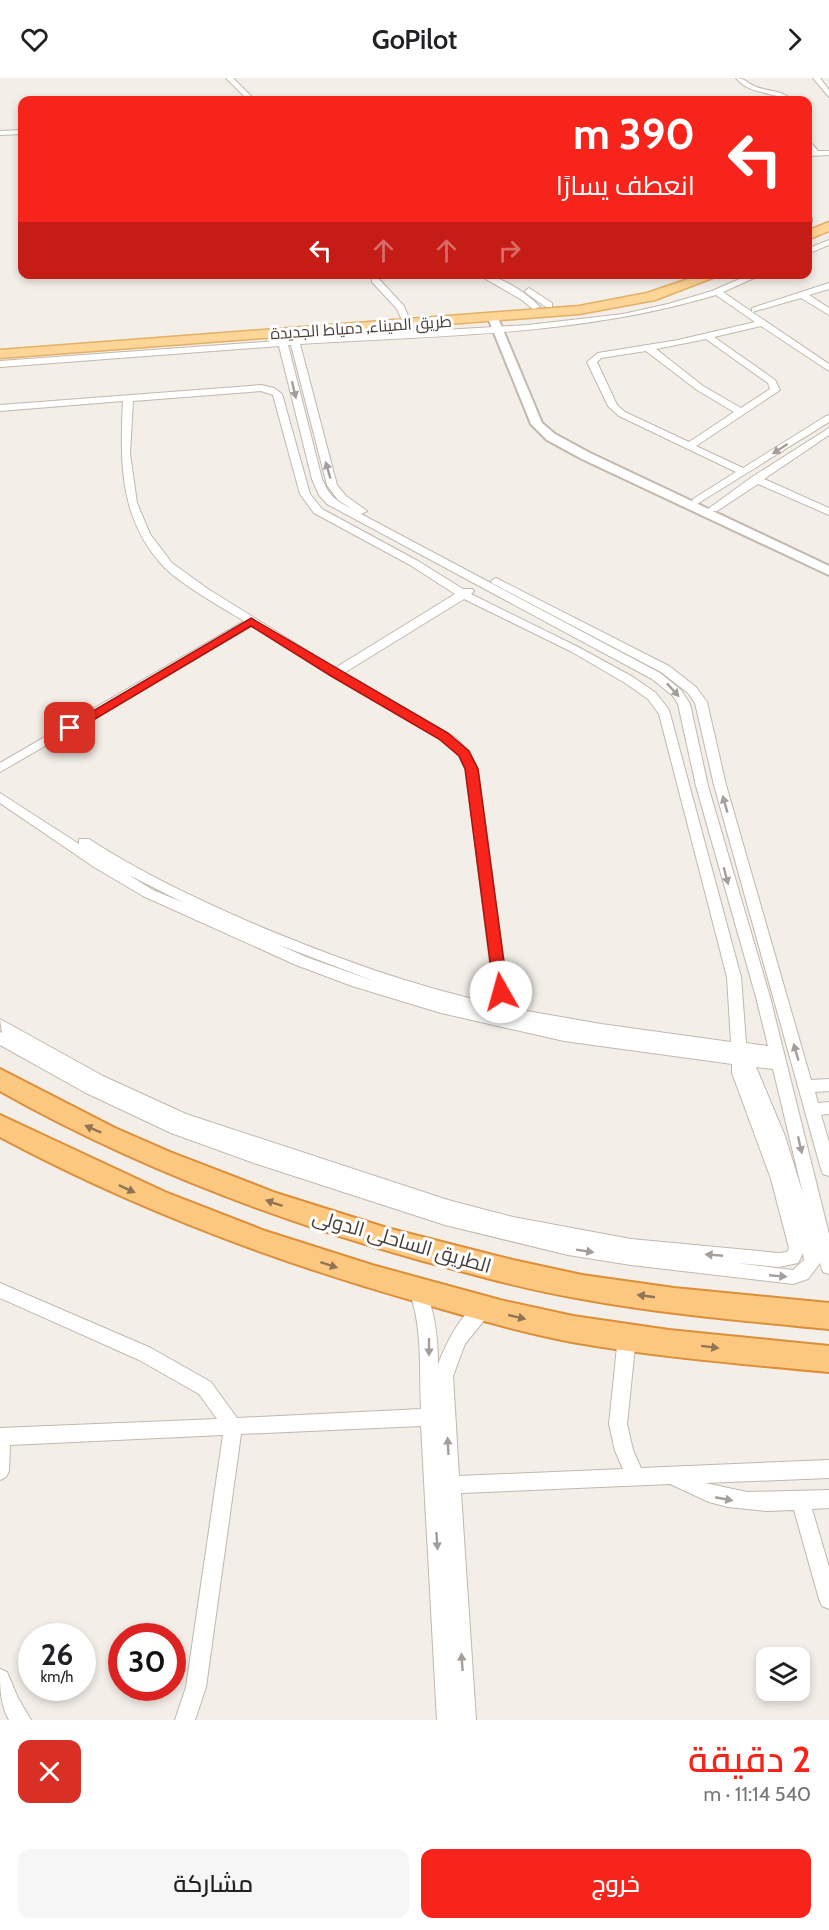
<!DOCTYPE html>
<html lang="ar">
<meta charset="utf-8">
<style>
body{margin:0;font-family:Cabin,Cairo,sans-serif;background:#f6f6f6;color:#202124;direction:rtl;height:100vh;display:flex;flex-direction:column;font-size:22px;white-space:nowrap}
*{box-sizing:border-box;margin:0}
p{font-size:20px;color:#757577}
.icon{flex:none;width:33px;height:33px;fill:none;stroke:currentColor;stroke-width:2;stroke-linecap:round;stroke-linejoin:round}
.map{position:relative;height:1642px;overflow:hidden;direction:ltr}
.details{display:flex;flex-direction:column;background:#fff;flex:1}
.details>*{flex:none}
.top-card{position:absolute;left:18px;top:18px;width:794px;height:183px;border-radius:12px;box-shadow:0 3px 9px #0003;direction:rtl;background:#f7241b;color:#fff;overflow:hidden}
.tools{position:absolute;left:756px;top:1569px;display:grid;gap:12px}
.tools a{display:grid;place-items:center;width:54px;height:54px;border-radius:12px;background:#fff;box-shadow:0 3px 9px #0003;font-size:30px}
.speed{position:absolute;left:18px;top:1545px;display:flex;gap:12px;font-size:30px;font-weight:700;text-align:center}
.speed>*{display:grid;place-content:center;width:78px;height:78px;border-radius:50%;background:#fff;box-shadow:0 3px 9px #0003;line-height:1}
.speed small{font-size:15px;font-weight:400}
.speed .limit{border:9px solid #d22;background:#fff;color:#111}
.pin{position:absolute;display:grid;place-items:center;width:51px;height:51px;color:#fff;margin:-26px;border-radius:12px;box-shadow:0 3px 9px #0006}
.me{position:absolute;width:66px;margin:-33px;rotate:353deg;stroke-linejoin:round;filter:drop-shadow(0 0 4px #0008)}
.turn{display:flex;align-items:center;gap:21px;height:126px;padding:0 18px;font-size:27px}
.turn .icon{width:78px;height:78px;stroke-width:2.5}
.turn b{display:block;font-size:42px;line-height:51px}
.lanes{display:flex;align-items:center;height:57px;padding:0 18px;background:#0003;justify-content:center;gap:30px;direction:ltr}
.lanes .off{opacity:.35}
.round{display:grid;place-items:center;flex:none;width:63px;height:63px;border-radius:12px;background:#f6f6f6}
.headline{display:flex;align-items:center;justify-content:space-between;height:102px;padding:0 18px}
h1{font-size:36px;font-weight:600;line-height:45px;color:#f7241b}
.primary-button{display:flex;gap:12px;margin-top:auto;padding:12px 18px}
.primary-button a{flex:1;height:69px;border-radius:12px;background:#f7241b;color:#fff;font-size:24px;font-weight:600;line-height:69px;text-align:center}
.primary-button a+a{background:#f6f6f6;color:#202124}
header{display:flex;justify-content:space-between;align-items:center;height:78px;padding:0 18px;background:#fff;font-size:27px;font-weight:600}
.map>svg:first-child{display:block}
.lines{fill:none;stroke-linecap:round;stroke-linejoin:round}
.minor-casing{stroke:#c2b8ad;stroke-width:2}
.tertiary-casing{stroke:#c2b8ad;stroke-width:4}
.primary-casing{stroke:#e2b066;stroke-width:3}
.trunk-casing{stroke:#dc8e39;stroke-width:4}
.minor{fill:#fff;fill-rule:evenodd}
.tertiary{fill:#fff;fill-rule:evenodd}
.primary{fill:#fdd597;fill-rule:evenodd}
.trunk{fill:#fcc880;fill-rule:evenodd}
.oneway{fill:#a39e9a}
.oneway2{fill:#8f7554}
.route{fill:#f7241b;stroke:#a11712;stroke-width:1.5}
.labels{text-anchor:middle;stroke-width:6;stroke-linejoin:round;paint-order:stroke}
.far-street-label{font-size:16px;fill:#473e36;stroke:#fff}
.street-label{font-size:20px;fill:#473e36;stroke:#fff}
</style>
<header><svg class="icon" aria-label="forward" viewBox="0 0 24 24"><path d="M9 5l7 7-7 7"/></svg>GoPilot<svg class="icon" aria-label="heart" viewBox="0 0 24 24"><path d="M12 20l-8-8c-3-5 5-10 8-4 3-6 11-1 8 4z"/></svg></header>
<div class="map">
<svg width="829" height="1642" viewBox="0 0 829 1642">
<rect width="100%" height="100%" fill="#f3eee7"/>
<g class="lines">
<!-- minor casing -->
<g class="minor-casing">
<g id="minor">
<path d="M226 0H233L255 22H248Z"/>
<path d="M736 0C744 0 746 4 754 8 767 14 781 11 792 22 784 23 780 18 773 17 758 13 746 12 736 0Z"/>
<path d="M813 0H820L829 12V19Z"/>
<path d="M22 52V56L0 57V53Z"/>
<path d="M807 60 818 73H829V77L807 78V74H810L807 68Z"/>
<path d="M807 138 812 140V144H807Z"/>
<path d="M829 162V167L807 176V171Z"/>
<path d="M477 196C498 196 526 214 540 229L533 231 522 222Z"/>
<path d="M751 196H763L723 214 752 234V230L829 205V211L809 217 829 230V237L801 220 752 234 829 286V293L761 248 714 259 775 302 780 312 696 368 743 390 826 338 829 337V344L697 426 692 423 693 421 736 394 619 338 608 328 587 284 598 275 678 262 755 244 716 217C580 258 440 257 300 266L337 407 346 418 367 433 361 436 660 595 681 612 690 626 708 708 770 919 829 1156V1196L823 1194 820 1185 808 1201 793 1206 631 1187 568 1177 445 1147 257 1086 171 1055 86 1015 0 967V954L2 955 0 941 103 998 186 1036 448 1122 513 1139 631 1161 779 1175 787 1174 789 1170 771 1101 732 995V986L564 963 441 935 352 908 296 887 143 818 94 789 0 725V715L79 766V761H89C141 795 197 821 254 846 333 879 412 908 495 926L466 691 459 678 448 666 252 548 0 694V685L244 543C221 529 182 507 164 489 119 441 120 384 123 323L0 333V327L261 307 274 310 282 316 310 416 322 431 418 483 463 511H472L474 513 471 516 580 570 633 599 656 615 669 632 741 899 746 965 768 968 756 919 696 708 678 626 673 618 652 601 327 426 319 417 312 401 279 268 0 289V283L277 263 276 255 280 252 284 255 286 262H289L288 255 292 252 295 253 298 261 528 247 623 236 668 226 712 213ZM706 261 768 305 770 311 741 330 703 308 656 271ZM288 267H291L327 407 338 422 352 431C335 422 330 419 322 401ZM646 273 697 312 734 334 689 364 625 334 617 327 597 284 601 280ZM261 313 273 317 300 416 314 435 410 487 455 516 335 590 208 511 172 485 150 456 137 425 130 376 133 323ZM464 521 572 574 625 605 648 621 659 636 727 899 731 964 601 946 510 930 478 691 468 673 456 660 344 595ZM127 796 184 825 153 812ZM277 866 379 905 306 879ZM756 989 773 991 803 1116 785 1058ZM803 1175 804 1182 793 1192 736 1185 779 1189 798 1185Z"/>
<path d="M372 200H378L404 228 408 238 407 240H401L397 231 372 204Z"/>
<path d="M529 210 552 225V229H546L526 215 525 213Z"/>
<path d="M829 350V357L764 401 829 430V437L758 406 717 433H709L708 431 752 399Z"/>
<path d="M496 500 669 588 696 609 707 624 726 707 811 1002 829 1001V1013L815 1014 818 1025 829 1024V1036L821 1037 829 1064V1098L823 1096 821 1091 714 707 695 625 688 615 661 594 492 505 491 503Z"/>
<path d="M0 1205 151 1270 211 1304 237 1340 421 1331C419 1290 423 1251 409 1212L411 1207 417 1205 423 1207C435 1232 438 1259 438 1287 445 1267 463 1230 484 1222L490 1225 492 1230 490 1235 465 1266 453 1298 459 1398 623 1391 615 1373 609 1346 618 1259 621 1254 627 1251 633 1254 636 1259 627 1346 633 1372 641 1390 829 1382V1400L705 1405 747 1414 829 1412V1430L812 1431 829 1489V1531L822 1528 819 1521 794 1432 767 1433 728 1429 709 1424 670 1406 461 1415 476 1642H437L421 1348 241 1356 206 1609 195 1642H175L186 1609 223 1357 10 1367 9 1393 6 1399 0 1402V1350L217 1341 199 1316 139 1282 0 1220Z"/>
<path d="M0 1591 7 1594 18 1620 31 1642H9C0 1626 0 1610 0 1591Z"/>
</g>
</g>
<!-- tertiary casing -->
<g class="tertiary-casing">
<path id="tertiary" d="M493 237 498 240 542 345 555 356 590 375 829 488V497L582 381 547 362 531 346 488 240Z"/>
</g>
<!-- primary casing -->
<g class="primary-casing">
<g id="primary">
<path d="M829 144V153L807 162V153Z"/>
<path d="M703 196H723L655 222 579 236 0 280V272L579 228 647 215Z"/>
</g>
</g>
<!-- trunk casing -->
<g class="trunk-casing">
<g id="trunk">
<path d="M0 991 115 1050 170 1074 276 1115 387 1150 513 1182 582 1197 674 1210 829 1225V1251C746 1243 663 1236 582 1221 528 1212 475 1197 423 1183 276 1142 133 1088 0 1013Z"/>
<path d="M0 1037 165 1114 265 1153 372 1187 500 1222 573 1238 669 1252 829 1268V1294C743 1286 657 1279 572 1264 520 1254 469 1239 418 1224 273 1183 133 1130 0 1059Z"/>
</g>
</g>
<!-- minor -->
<use href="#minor" class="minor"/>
<!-- tertiary -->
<use href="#tertiary" class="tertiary"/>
<!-- primary -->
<use href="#primary" class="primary"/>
<!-- trunk -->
<use href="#trunk" class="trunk"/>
</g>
<!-- one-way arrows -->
<defs><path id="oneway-solid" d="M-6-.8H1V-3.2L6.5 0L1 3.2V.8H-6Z" transform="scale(1.5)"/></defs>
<g class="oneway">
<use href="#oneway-solid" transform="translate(294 312) rotate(77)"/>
<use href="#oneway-solid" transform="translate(780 371) rotate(147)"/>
<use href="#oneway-solid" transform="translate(328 392) rotate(-106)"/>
<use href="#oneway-solid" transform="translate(673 612) rotate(47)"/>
<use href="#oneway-solid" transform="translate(725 726) rotate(-106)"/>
<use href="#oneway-solid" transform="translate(726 798) rotate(75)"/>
<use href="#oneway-solid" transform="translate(796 974) rotate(-106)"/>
<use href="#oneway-solid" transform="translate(800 1067) rotate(77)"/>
<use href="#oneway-solid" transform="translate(585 1173) rotate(9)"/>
<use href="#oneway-solid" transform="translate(714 1177) rotate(-175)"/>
<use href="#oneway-solid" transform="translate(778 1198) rotate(5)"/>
<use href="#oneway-solid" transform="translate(429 1269) rotate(90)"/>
<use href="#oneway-solid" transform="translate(448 1368) rotate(-93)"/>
<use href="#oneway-solid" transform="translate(724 1421) rotate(11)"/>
<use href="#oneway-solid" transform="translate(437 1463) rotate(86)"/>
<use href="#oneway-solid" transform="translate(462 1584) rotate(-94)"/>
</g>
<g class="oneway2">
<use href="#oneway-solid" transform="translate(93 1051) rotate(-156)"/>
<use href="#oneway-solid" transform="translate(127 1111) rotate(25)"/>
<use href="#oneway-solid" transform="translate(274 1125) rotate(-161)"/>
<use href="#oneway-solid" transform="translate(329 1187) rotate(18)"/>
<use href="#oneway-solid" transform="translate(646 1218) rotate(-172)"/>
<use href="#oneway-solid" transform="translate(517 1239) rotate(13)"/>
<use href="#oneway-solid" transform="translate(710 1269) rotate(7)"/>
</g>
<!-- route -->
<path class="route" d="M251 540 448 655 469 673 478 691 508 914 506 918H496L494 914 465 691 459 678 439 661 331 598 251 548 75 653H66L64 650Z"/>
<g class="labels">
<!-- far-street labels -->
<g class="far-street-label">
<text transform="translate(361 249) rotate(-4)" y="6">طريق الميناء, دمياط الجديدة</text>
</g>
<!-- street labels -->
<g class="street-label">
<text transform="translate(402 1163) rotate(16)" y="7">الطريق الساحلى الدولى</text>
</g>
</g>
</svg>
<div class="tools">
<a><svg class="icon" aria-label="layers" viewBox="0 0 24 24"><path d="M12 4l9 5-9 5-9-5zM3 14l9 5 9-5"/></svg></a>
</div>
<div class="speed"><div>26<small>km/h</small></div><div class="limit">30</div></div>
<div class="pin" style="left:70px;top:650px;background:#d93025"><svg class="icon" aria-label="arrive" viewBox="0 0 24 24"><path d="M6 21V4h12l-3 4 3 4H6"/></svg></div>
<svg class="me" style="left:501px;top:914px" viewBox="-20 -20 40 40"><circle r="19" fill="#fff"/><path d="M0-13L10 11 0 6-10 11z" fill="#f7241b"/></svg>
<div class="top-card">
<div class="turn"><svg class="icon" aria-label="left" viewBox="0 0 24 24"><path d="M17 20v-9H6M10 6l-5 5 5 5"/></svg><div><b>390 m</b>انعطف يسارًا</div></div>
<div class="lanes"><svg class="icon" aria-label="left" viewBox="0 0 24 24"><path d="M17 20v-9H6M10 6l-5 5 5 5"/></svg><svg class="icon off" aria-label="ahead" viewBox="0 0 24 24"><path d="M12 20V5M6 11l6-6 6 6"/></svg><svg class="icon off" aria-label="ahead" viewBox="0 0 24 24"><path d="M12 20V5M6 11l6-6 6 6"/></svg><svg class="icon off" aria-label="right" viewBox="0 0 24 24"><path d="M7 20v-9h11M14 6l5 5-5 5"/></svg></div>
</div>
</div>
<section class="details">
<div class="headline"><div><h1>2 دقيقة</h1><p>540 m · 11:14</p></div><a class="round" style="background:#d93025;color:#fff"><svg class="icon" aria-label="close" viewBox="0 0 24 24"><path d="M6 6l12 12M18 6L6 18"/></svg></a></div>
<div class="primary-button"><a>خروج</a><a>مشاركة</a></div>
</section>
